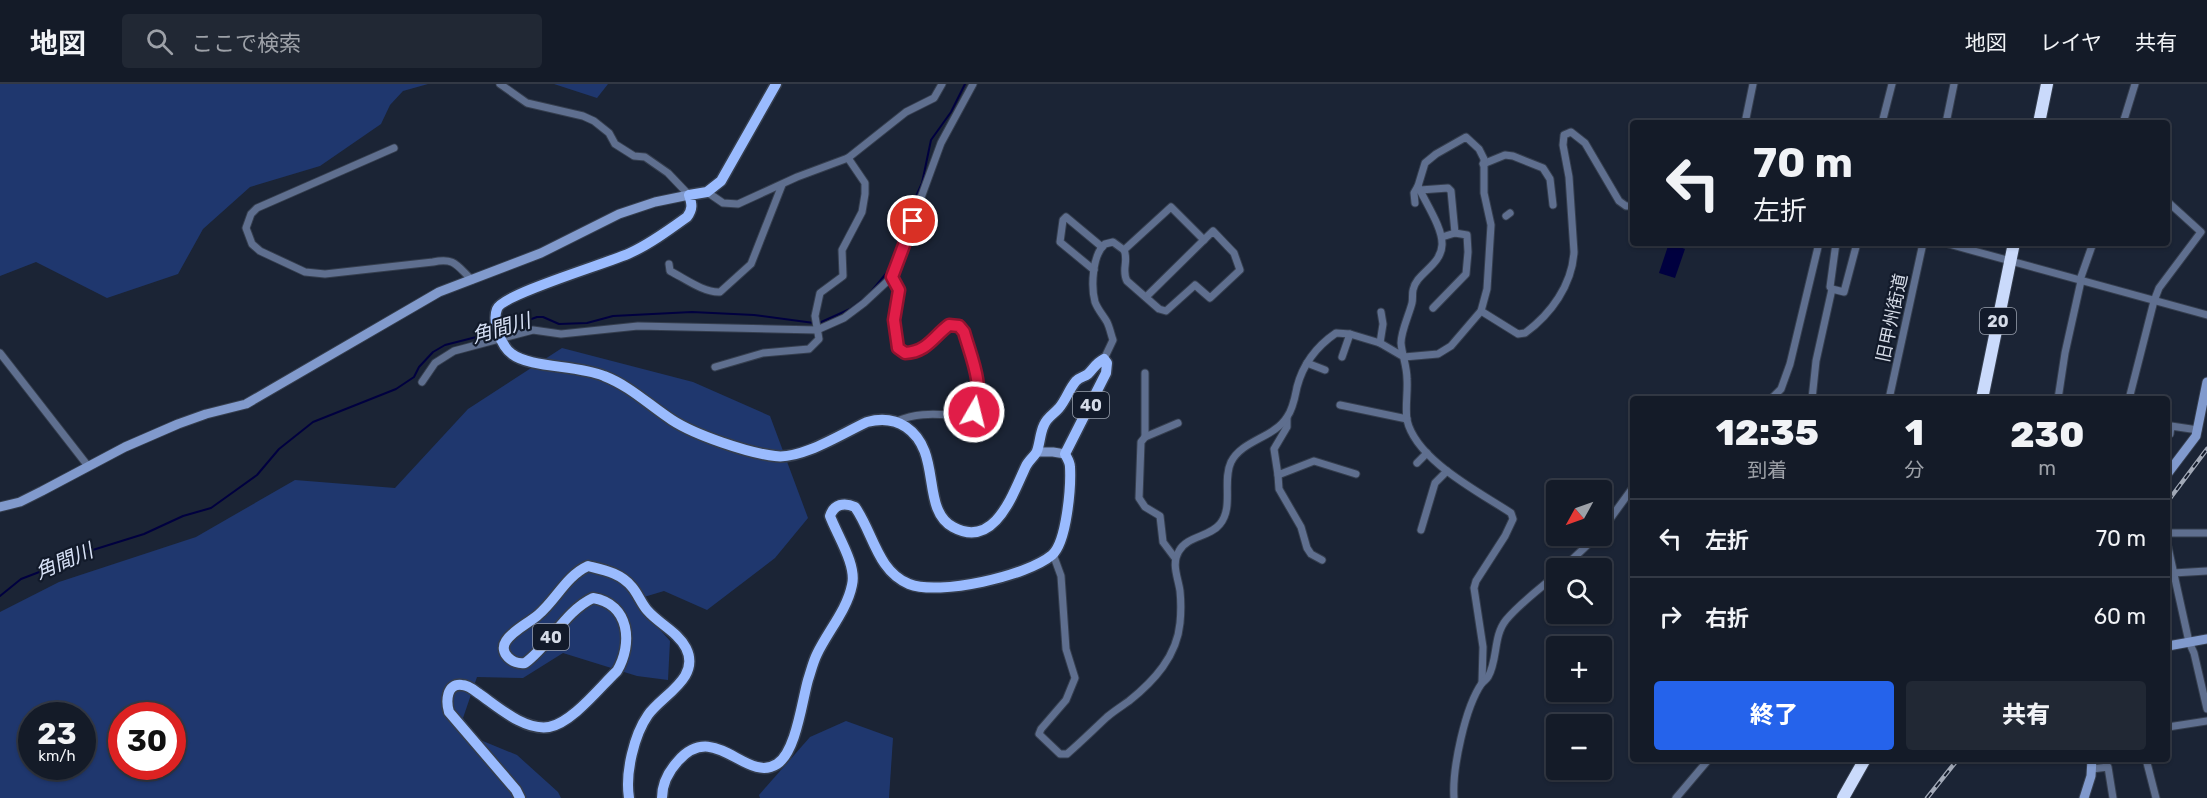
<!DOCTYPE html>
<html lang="ja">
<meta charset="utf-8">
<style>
body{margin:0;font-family:Rubik,"Noto Sans JP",sans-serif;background:#212834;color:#f1f3f6;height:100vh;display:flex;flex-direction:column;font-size:22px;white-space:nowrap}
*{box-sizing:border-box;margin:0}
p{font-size:20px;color:#9da1a8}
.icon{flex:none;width:33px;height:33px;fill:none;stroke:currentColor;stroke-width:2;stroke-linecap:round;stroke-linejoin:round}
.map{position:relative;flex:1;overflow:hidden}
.details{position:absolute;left:1630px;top:312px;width:540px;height:366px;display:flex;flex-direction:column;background:#141b28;border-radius:6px;box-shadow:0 2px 4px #0004,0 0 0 2px #333945}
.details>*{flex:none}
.top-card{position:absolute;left:1630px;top:36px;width:540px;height:126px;border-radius:6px;box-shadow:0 2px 4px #0004,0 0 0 2px #333945;background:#141b28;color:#f1f3f6;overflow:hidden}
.needle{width:39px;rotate:230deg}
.tools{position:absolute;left:1546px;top:396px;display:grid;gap:12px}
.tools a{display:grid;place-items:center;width:66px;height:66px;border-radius:6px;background:#141b28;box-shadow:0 2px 4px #0004,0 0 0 2px #333945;font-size:30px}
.speed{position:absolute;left:18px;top:618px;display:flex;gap:12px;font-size:30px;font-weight:700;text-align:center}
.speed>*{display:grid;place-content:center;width:78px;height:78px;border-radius:50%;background:#141b28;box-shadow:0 2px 4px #0004,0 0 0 2px #333945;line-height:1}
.speed small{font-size:15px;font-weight:400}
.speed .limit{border:9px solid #d22;background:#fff;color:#111}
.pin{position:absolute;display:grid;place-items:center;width:51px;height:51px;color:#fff;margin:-26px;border:3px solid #fff;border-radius:50%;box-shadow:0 2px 6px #0007}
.me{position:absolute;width:66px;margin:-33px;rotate:8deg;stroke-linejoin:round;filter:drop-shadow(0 0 4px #0008)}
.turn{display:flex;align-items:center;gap:21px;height:126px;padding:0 24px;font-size:27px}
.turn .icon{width:78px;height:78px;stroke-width:2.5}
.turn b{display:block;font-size:42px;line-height:51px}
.eta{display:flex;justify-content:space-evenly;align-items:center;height:102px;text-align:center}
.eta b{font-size:36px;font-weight:800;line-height:42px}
.primary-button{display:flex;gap:12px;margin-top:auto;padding:12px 24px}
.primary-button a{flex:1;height:69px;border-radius:6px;background:#2563eb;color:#fff;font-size:24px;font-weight:800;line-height:69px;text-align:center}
.primary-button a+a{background:#212834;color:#f1f3f6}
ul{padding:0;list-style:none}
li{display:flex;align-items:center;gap:18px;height:78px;padding:0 24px;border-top:2px solid #333945}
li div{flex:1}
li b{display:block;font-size:22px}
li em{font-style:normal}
header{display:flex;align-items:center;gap:36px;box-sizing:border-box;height:84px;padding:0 30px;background:#141b28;border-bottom:2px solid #333945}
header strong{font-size:28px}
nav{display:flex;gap:33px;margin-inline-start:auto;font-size:21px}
.search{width:420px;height:54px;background:#212834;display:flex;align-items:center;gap:15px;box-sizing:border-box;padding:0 21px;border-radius:6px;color:#9da1a8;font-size:22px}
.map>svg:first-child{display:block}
.green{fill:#1f376e;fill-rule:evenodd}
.water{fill:#00003f}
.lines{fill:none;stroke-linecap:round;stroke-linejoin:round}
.stream{stroke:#00003f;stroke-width:2}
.street-casing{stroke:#353e4e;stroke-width:9}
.secondary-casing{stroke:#353e4e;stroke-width:11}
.primary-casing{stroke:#353e4e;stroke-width:13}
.highway-casing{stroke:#353e4e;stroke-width:14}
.street{stroke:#5f6f8f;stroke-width:7}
.secondary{stroke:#819acd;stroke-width:9}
.primary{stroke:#9abbfe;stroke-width:10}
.highway{stroke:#cadafb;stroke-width:12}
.rail-casing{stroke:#a2a9b7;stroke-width:4.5}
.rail{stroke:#121a2a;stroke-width:2;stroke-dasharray:7;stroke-linecap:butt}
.route-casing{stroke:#92132f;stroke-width:15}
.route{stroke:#e11d48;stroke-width:10}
.labels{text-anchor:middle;stroke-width:4.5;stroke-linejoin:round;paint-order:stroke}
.shield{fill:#121a2a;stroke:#9aa1ae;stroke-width:1.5}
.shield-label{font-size:16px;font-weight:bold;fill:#d5dbe7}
.street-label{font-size:18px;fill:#d5dbe7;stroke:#121a2a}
.water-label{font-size:20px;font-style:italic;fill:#d8e2f7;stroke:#121a2a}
</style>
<header>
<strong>地図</strong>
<div class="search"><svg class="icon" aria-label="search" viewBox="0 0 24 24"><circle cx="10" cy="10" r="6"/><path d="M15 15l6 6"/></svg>ここで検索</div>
<nav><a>地図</a><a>レイヤ</a><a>共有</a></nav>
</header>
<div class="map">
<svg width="2207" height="714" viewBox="0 0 2207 714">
<rect width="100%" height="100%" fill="#1b2435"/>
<!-- green -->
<g class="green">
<path d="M0 0H428L403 7 390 21 381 40 320 82 250 103 203 145 178 190 107 214 36 178 0 192Z"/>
<path d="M554 0H608L597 14Z"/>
<path d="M562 264 693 298 770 332 808 434 775 474 707 526 664 507 634 516 670 557 668 596 637 592 563 569 523 594 477 593 463 634 478 655 517 671 558 708 561 714H0V528L59 498 196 453 295 396 395 404 468 325ZM32 632H82V682H32ZM122 632H172V682H122Z"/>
<path d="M846 637 893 654 889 714H760L759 711 810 653Z"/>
</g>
<!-- water -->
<path class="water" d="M1669 159 1685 165 1675 194 1659 189Z"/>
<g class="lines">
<!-- stream -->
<g class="stream">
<path d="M870 209 889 186 907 132 922 99 931 56 951 28 965 0"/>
<path d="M819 239 850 225 866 213"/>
<path d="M501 246 537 233H543L559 240 587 239 613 232 692 228 754 231 814 239"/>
<path d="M0 512 21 495 55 482 83 469 144 450 183 432 211 424 257 391 279 365 313 338 396 305 414 293 419 283 433 268 445 261 496 248"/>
</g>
<!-- street casing -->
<g class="street-casing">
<g id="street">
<path d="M500 0 527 19 583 32 594 37 609 49 615 60 634 72 645 73 668 89 689 111"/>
<path d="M1745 39 1753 0"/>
<path d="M1882 39 1892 0"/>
<path d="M1946 39 1954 0"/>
<path d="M2123 39 2135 0"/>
<path d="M394 64 257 124 251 130 246 144 252 160 260 167 305 188 325 190 433 178C455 173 457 182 472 196"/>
<path d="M1483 80 1505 71 1513 72 1543 84 1550 95 1553 121"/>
<path d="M1420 106 1448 104 1451 107 1455 149"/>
<path d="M707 108 723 119 738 120 797 93 848 74 906 28 934 14 942 0"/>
<path d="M1415 119 1414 109 1418 102"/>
<path d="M1506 132 1510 129"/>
<path d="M1945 159 2207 231"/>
<path d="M1124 166 1171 123 1204 156"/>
<path d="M669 180 670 187C684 194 704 209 720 208L751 180 782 101"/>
<path d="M1094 186 1060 158 1063 136 1066 133 1102 163"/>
<path d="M892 193 899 206 894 236 895 252 901 268C924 272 933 253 949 241L956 240C970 249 988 321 970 331 943 332 923 326 897 337"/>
<path d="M1832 205 1844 208 1857 159"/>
<path d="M1433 224 1466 190 1468 168 1467 151 1455 149 1442 153"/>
<path d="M1481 227 1518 250 1525 249C1551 230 1572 201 1574 168L1569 93 1563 61 1564 51 1571 48 1585 59 1619 117 1626 122H1634"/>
<path d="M1380 259 1383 240 1381 228"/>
<path d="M0 269 88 382"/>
<path d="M1342 273 1350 250"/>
<path d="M1104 275 1113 256C1111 251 1110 244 1107 238 1103 231 1098 226 1095 218 1091 203 1092 171 1105 160L1113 158 1124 166C1129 177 1121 186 1127 197L1159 225 1166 227 1195 201 1210 214 1240 186 1234 169 1213 147 1146 213"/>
<path d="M1307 279 1325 286"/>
<path d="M715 283 763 269 809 265 819 255 815 232 820 209 843 192 842 166 862 128 865 110V99L848 74"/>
<path d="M1145 289V353L1141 358 1139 414 1145 423 1160 432 1163 458 1175 474"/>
<path d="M422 298 435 279 454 267 533 246 561 250 638 242 817 246 844 234 864 219 892 193 941 59 973 0"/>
<path d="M1771 315 1781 305 1790 280 1819 159"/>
<path d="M1812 315 1816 277 1832 205 1830 203 1836 159"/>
<path d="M1889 315 1923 159"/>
<path d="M2058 315 2065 269 2081 197V193L2093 159"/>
<path d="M2129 315 2154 217 2159 204 2201 148 2168 118"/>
<path d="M1340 321 1407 335"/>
<path d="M1287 334V343L1274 365 1278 391 1314 377 1356 390"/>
<path d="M2170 350 2171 342 2198 346"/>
<path d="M1145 353 1178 339"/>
<path d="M1417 379 1427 369"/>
<path d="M1278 391 1279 405 1301 443 1307 464 1311 470 1322 476"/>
<path d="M1421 446 1435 399 1447 387"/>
<path d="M1602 446 1634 402"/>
<path d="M2168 449H2207"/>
<path d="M2168 463 2189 558 2194 569 2207 625"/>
<path d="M1053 470 1061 492 1066 565 1075 594 1066 616 1041 645 1039 650 1060 670H1067C1081 658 1094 645 1107 633 1114 627 1122 622 1129 617 1154 597 1177 572 1180 539 1181 529 1181 517 1180 507 1178 493 1171 480 1179 467 1187 452 1210 453 1220 440 1234 423 1222 397 1231 378 1242 356 1274 354 1287 333 1293 325 1295 313 1297 303 1303 280 1317 262 1336 249L1350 250 1380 259 1404 273 1438 270 1451 262 1481 227 1487 205 1491 141 1484 109V75L1479 65 1466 53 1436 70 1425 79 1418 102C1425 118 1443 144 1442 161 1441 182 1416 189 1413 206 1412 210 1413 215 1412 219 1409 231 1401 247 1401 259 1402 271 1407 282 1407 295 1408 308 1405 323 1407 336 1416 376 1479 408 1511 429L1513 435 1505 452 1476 497 1474 504 1483 563 1482 599"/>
<path d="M1563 484 1597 452"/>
<path d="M2173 489 2207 487"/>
<path d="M2168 643 2207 637"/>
<path d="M2146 675 2156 714"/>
<path d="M2092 685 2108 683 2113 714"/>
<path d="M1454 714C1452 685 1465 623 1482 599 1484 597 1487 595 1488 593 1498 576 1493 552 1506 536 1520 519 1541 504 1557 490"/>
<path d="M1676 714 1709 675"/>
</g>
</g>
<!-- secondary casing -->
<g class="secondary-casing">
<g id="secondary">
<path d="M1037 368H1053L1065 370"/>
<path d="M2168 389 2196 352 2207 298"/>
<path d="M0 423 20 418 42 407 125 363 178 340 206 330 246 320 439 208 541 169 619 130 655 118 689 111"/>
<path d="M2168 562 2207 555"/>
<path d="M2084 714 2091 692 2092 675"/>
</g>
</g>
<!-- primary casing -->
<g class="primary-casing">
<g id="primary">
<path d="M520 714 516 706 449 628C446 618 446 599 462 601 468 601 474 606 478 609 497 622 524 647 549 643 572 639 600 603 617 587 633 560 630 520 593 514 565 527 550 561 525 579 513 581 498 569 506 557 513 546 529 539 538 531 556 516 566 492 588 482 604 486 621 489 632 503 638 510 641 519 647 526 659 540 678 548 686 564 701 594 662 611 648 631 634 651 625 689 629 714"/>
<path d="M662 714C662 699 668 688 678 677 715 635 746 700 777 680 796 668 802 617 808 596 811 587 813 578 817 570 828 547 847 526 852 501 857 481 837 451 830 432 834 420 844 418 855 423 873 448 877 487 909 500 939 512 1027 492 1052 471 1067 458 1071 402 1070 383 1070 378 1067 374 1065 370L1106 289 1107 279 1104 275C1096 279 1094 284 1088 290 1084 293 1080 293 1076 297 1069 305 1066 316 1059 324 1054 330 1047 333 1044 341 1040 349 1040 359 1037 367 1035 372 1029 376 1026 382 1013 409 995 466 953 443 920 425 943 368 906 343 894 335 882 334 867 338 843 349 801 376 775 372 748 369 695 351 672 336 649 321 630 302 604 292 578 281 530 284 512 270 501 262 492 238 497 225 502 210 609 179 630 169 650 160 669 146 687 133 693 125 692 120 689 111L707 108 721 97 776 0"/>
</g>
</g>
<!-- highway casing -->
<g class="highway-casing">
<g id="highway">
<path d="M2039 39 2047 0"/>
<path d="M1982 315 2014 159"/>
<path d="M1843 714 1865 675"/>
</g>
</g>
<!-- street -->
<use href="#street" class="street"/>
<!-- secondary -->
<use href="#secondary" class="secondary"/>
<!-- primary -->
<use href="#primary" class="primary"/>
<!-- highway -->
<use href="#highway" class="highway"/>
<!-- rail casing -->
<g class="rail-casing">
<g id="rail">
<path d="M2168 417 2207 365"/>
<path d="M1927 714 1958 675"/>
</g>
</g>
<!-- rail -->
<use href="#rail" class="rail"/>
</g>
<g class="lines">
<!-- route casing -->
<g class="route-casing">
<path id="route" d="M913 137 892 193 899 206 894 236 898 264 905 269C927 268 933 253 949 241L959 242 964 248C971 273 985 303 974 328"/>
</g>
<!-- route -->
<use href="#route" class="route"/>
</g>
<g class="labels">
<!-- shield labels -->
<g class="shield">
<rect x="1980" y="224" width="36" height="26" rx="4.5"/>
<rect x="1073" y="308" width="36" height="26" rx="4.5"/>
<rect x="533" y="540" width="36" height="26" rx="4.5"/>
</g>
<g class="shield-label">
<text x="1998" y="243">20</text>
<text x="1091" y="327">40</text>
<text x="551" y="559">40</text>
</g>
<!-- street labels -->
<g class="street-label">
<text transform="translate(1892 234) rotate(-78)" y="6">旧甲州街道</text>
</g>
<!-- water labels -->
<g class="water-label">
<text transform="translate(501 244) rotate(-16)" y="7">角間川</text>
<text transform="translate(64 477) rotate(-23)" y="7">角間川</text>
</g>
</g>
</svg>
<div class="tools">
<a><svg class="needle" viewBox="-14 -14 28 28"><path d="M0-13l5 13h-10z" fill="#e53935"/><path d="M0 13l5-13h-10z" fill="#9da1a8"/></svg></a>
<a><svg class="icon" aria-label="search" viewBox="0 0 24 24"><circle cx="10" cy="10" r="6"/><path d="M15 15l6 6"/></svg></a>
<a>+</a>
<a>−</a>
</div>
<div class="speed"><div>23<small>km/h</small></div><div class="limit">30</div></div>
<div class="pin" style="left:913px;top:137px;background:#d93025"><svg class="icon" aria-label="arrive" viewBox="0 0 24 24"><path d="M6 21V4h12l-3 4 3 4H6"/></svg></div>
<svg class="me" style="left:974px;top:328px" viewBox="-20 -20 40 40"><circle r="17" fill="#e11d48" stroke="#fff" stroke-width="3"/><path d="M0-11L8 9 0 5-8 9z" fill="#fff"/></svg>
<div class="top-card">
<div class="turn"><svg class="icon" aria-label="left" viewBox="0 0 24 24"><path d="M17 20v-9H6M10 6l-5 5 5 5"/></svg><div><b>70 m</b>左折</div></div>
</div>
<section class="details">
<div class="eta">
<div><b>12:35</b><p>到着</p></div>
<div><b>1</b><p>分</p></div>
<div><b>230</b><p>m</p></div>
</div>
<ul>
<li><svg class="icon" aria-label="left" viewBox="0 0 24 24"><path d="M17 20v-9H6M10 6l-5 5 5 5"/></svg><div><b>左折</b></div><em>70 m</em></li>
<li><svg class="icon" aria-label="right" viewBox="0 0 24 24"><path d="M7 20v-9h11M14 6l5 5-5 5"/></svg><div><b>右折</b></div><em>60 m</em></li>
</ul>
<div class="primary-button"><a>終了</a><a>共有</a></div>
</section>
</div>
